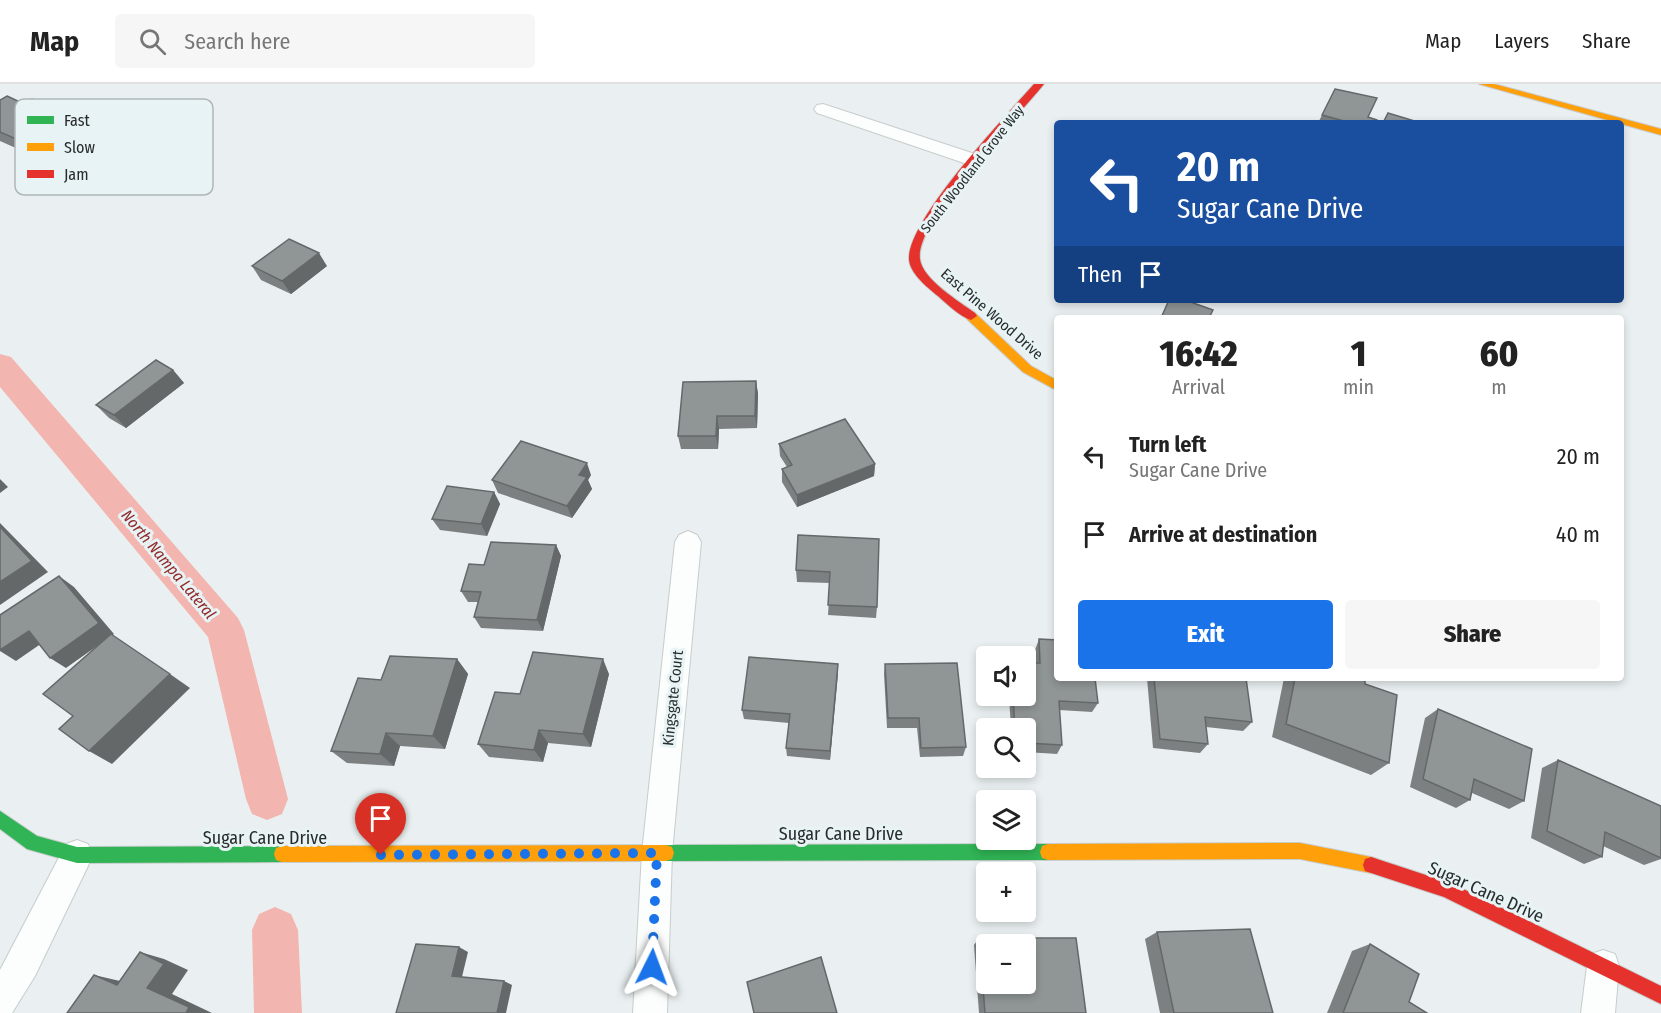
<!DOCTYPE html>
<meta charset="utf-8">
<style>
body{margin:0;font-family:"Fira Sans Condensed",sans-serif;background:#f6f6f6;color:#222;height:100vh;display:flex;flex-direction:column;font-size:22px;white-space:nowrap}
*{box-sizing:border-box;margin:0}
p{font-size:20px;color:#767676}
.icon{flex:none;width:33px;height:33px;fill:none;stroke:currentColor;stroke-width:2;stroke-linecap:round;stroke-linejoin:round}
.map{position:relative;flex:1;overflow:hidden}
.sheet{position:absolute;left:1054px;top:231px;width:570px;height:366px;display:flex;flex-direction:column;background:#fff;border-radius:6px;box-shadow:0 3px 9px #0003}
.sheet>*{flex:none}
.banner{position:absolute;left:1054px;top:36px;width:570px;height:183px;border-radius:6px;box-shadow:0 3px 9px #0003;background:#1a4fa0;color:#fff;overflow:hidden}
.tools{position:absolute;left:976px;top:562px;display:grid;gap:12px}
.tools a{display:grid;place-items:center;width:60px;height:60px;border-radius:6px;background:#fff;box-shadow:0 3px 9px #0003;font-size:30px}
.pin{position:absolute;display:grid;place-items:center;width:51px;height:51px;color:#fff;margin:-62px -26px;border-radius:50% 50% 50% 0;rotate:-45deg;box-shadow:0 0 6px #0007}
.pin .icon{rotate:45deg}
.me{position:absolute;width:66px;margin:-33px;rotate:3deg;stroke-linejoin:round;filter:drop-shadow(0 0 4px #0008)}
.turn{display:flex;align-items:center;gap:21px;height:126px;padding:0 24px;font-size:27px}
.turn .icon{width:78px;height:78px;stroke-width:2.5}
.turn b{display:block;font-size:42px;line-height:51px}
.then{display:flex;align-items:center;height:57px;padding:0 24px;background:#0003;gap:12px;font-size:22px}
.eta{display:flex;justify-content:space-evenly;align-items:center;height:102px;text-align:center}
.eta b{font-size:36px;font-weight:800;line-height:42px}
.cta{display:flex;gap:12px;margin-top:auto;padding:12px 24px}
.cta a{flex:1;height:69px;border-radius:6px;background:#1a73e8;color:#fff;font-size:24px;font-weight:800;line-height:69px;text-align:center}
.cta a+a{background:#f6f6f6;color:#222}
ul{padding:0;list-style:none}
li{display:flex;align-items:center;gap:18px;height:78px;padding:0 24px}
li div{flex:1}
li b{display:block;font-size:22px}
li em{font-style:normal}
header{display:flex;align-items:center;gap:36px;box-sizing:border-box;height:84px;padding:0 30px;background:#fff;border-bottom:2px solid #e0e0e0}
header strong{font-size:28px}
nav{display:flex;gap:33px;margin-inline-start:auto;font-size:21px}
.search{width:420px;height:54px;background:#f6f6f6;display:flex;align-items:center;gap:15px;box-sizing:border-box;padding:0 21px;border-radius:6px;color:#767676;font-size:22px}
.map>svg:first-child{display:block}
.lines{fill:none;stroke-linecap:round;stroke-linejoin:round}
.canal{fill:#f3b5b0;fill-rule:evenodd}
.street-casing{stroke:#c7cccc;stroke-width:2}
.fast-casing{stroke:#c7cccc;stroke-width:2}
.slow-casing{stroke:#c7cccc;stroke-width:2}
.jam-casing{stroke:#c7cccc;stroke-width:2}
.street{fill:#fcfdfd;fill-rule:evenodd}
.fast{fill:#30b455;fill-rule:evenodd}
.slow{fill:#ff9f0a;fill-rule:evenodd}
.jam{fill:#e5322d;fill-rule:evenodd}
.wall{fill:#7c8081}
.shaded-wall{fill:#656869}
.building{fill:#909596;stroke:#656869;stroke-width:1.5;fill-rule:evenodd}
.route{stroke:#1a73e8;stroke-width:10;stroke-dasharray:0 18}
.labels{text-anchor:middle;stroke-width:6;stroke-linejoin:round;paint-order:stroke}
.far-street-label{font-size:14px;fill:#282c2c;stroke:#e7f3f4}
.street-label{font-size:15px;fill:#282c2c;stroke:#e7f3f4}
.water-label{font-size:16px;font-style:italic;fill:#922a29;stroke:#e7f3f4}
.near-street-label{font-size:18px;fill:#282c2c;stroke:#e7f3f4}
.key{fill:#e7f3f4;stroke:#aeb7b8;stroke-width:1.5}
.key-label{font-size:16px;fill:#282c2c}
</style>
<header>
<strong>Map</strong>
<div class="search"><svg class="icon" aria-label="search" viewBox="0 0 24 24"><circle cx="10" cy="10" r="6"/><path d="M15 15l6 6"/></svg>Search here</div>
<nav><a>Map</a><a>Layers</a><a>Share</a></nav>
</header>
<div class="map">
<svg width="1661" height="929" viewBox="0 0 1661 929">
<rect width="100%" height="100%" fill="#eaf0f1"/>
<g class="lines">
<!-- canal -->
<g class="canal">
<path d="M0 270 11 273 238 534 244 546 288 715 282 730 267 736 252 730 246 715 208 553 0 303Z"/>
<path d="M275 823 291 830 298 846 302 929H254L252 846 259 830Z"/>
</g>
<!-- street casing -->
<g class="street-casing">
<g id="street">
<path d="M823 20 981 72 983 76 981 80H967L817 29 814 25 817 21Z"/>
<path d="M688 447 697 451 701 458 672 769 667 929H633L642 769 675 458 679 451Z"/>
<path d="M77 756 88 760 92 771 88 782 35 892 12 929H0V886L66 760Z"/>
<path d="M1603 866 1615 870 1619 882 1615 929H1581L1587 882 1591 870Z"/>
</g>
</g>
<!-- fast casing -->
<g class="fast-casing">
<g id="fast">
<path d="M0 727 37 752 77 763 282 762 288 764 290 770 288 776 282 778 77 779 27 765 0 745Z"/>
<path d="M1048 760 1054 762 1056 768 1054 774 1048 776 666 777 660 775 658 769 660 763 666 761Z"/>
</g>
</g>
<!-- slow casing -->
<g class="slow-casing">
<g id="slow">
<path d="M1479 0H1494L1661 45V51Z"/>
<path d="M971 228 975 229 1031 282 1058 297V307L1023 288 967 235 965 232Z"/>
<path d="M1300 759 1371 773 1377 775 1379 781 1377 787 1371 789 1300 775 1048 776 1042 774 1040 768 1042 762 1048 760Z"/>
<path d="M666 761 672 763 674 769 672 775 666 777 282 778 276 776 274 770 276 764 282 762Z"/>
</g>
</g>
<!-- jam casing -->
<g class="jam-casing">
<g id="jam">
<path d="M1034 0H1044C1018 33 915 136 920 175 922 195 960 218 975 229L977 232 971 236C959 232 947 220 938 212 927 203 908 188 909 173 911 132 1005 33 1034 0Z"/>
<path d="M1371 773 1453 800 1661 902V920L1444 813 1365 787 1363 781 1365 775Z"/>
</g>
</g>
<!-- street -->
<use href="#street" class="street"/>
<!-- fast -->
<use href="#fast" class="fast"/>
<!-- slow -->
<use href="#slow" class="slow"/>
<!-- jam -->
<use href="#jam" class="jam"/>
</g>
<!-- wall -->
<g class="wall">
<path d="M1335 5 1368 33 1376 39H1318Z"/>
<path d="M0 16 24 20H42L50 30 55 33 66 47 27 69 0 57Z"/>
<path d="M252 182H327L291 210 261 196Z"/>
<path d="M173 286 184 299 126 344 109 334 96 321Z"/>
<path d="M756 297 758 310 757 344 719 345 718 365H681L678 352Z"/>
<path d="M779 360 875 380 874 392 797 423 782 398V385L787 383 780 372Z"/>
<path d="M591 391 588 396 592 405 572 434 498 409 492 396Z"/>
<path d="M494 408 500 420 487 452 440 446 432 435Z"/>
<path d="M798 451 877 523 876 534 828 531 830 499 797 498 796 486Z"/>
<path d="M556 461 561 472 543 547 481 544 474 533 478 518H468L461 507 484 481Z"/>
<path d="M1039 555 1098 619 1092 628 1059 626 1062 661 1057 670 1026 668V645H1011L1009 612H1026L1035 579V566Z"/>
<path d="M457 575 468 590 445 665 400 662 394 682 347 679 331 667 381 596Z"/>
<path d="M838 580 830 676 787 672 786 664 789 639 744 635 742 626Z"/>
<path d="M885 580 966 663 963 672 920 673 917 644H887L884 590Z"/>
<path d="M609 590 591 663 548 659 543 678 489 673 478 660 520 610Z"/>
<path d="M1147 594H1246L1252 638 1243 647 1206 643 1208 660 1200 669 1153 664Z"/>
<path d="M1284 594H1365V600L1389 679 1371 691 1272 653Z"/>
<path d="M1438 625 1524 717 1509 725 1472 709 1470 716 1456 724 1410 703 1425 634Z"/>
<path d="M1558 676 1661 722V775L1644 781 1603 762 1602 773 1584 780 1531 754 1542 684Z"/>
<path d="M1157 848 1273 929H1160L1145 855Z"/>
<path d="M979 854 1086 929H979L974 861Z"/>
<path d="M1370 860 1409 918 1427 929H1327L1352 867Z"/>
</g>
<!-- shaded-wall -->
<g class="shaded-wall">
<path d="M42 20 52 34 35 24Z"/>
<path d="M55 33 66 47 27 69 16 55Z"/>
<path d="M319 169 327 182 291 210 282 197Z"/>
<path d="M173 286 184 299 126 344 114 331Z"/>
<path d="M756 297 758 310 757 344 755 332Z"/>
<path d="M717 332 719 345 718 365 716 352Z"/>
<path d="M587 379 591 391 588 396 592 405 572 434 567 422 579 391Z"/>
<path d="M875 380 874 392 797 423V411Z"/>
<path d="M0 395 8 403 0 409Z"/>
<path d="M494 408 500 420 487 452 481 440Z"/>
<path d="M0 439 48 488 0 521Z"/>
<path d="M556 461 561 472 543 547 537 536Z"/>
<path d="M59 492 74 503 114 550 66 584 50 574Z"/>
<path d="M29 547 45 557 16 577 0 567V566Z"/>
<path d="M457 575 468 590 445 665 433 652Z"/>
<path d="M603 575 609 590 591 663 583 650Z"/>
<path d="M838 580V590L830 676V667Z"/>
<path d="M170 590 190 604 112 680 89 667Z"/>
<path d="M539 646 548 659 543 678 534 666Z"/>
<path d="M386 649 400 662 394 682 380 670Z"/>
<path d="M459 863 468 868 461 897 452 892Z"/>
<path d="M140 868 164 875 188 886 172 910 212 929H186L147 904Z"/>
<path d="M94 891 120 897 117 901Z"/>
<path d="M504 897 512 901 506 929H497Z"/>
</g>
<!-- building -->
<g class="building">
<path d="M1335 5 1377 14 1368 33 1377 36 1376 39H1351L1322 31Z"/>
<path d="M7 12 24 20 32 15 42 20 35 24 55 33 16 55 0 48V16Z"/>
<path d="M1388 29 1418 38V39H1383Z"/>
<path d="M289 155 319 169 282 197 252 182Z"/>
<path d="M1169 216H1185L1213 226 1209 234H1161Z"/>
<path d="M156 276 173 286 114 331 96 321Z"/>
<path d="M756 297 755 332H717L716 352H678L683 298Z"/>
<path d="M845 335 875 380 797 411 782 385 792 381 779 360Z"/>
<path d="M521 357 587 379 579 391 587 393 567 422 492 396Z"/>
<path d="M447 402 494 408 481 440 432 435Z"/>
<path d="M0 443 32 477 0 498Z"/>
<path d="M798 451 879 455 877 523 828 521 830 488 796 486Z"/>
<path d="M491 458 556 461 537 536 474 533 481 508 461 507 469 480 484 481Z"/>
<path d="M59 492 99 539 50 574 29 547 0 566V531Z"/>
<path d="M111 550 170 590 89 667 59 645 73 632 43 610Z"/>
<path d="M1039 555 1058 556V594H1095L1098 619 1059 617 1062 661 1026 659V645H1015L1013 612H1026V579H1040Z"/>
<path d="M533 568 603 575 583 650 539 646 534 666 478 660 495 608 520 610Z"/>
<path d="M390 572 457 575 433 652 386 649 380 670 331 667 358 594 381 596Z"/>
<path d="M749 573 838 580 830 667 786 664 790 630 742 626Z"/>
<path d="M957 579 966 663 921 664 919 634H888L885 580Z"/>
<path d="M1154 594H1246L1252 638 1205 633 1208 660 1160 655Z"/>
<path d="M1295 594H1365V600L1397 611 1389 679 1286 640Z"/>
<path d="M1438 625 1532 665 1524 717 1474 695 1470 716 1423 695Z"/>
<path d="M1558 676 1661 722V774L1605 748 1602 773 1547 747Z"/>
<path d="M1250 845 1273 929H1174L1157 848Z"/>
<path d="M979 854H1076L1086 929H985ZM987 861H1026V900H987Z"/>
<path d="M416 860 459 863 452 892 504 897 497 929H396Z"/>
<path d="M1370 860 1419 890 1409 918 1427 929H1343Z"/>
<path d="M140 868 164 880 147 904 189 923 186 929H67L94 891 117 901Z"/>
<path d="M821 873 837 929H754L747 898Z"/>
</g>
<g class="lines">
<!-- route -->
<path class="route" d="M381 771 657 769 652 883"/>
</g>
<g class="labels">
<!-- far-street labels -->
<g class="far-street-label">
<text transform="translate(972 85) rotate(-52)" y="5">South Woodland Grove Way</text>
</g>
<!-- street labels -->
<g class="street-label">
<text transform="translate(992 230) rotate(41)" y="5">East Pine Wood Drive</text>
<text transform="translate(673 614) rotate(-84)" y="5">Kingsgate Court</text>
</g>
<!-- water labels -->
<g class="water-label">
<text transform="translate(169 480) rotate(50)" y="6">North Nampa Lateral</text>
</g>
<!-- near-street labels -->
<g class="near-street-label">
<text x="841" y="756">Sugar Cane Drive</text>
<text x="265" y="760">Sugar Cane Drive</text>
<text transform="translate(1486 808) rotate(24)" y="6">Sugar Cane Drive</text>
</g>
</g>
<!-- legend -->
<rect x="15" y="15" width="198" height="96" rx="9" class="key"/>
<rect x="27" y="32" width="27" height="8" fill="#30b455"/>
<rect x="27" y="59" width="27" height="8" fill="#ff9f0a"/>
<rect x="27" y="86" width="27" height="8" fill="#e5322d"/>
<g class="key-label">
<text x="64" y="42">Fast</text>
<text x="64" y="69">Slow</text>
<text x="64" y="96">Jam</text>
</g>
</svg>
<div class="tools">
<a><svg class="icon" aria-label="sound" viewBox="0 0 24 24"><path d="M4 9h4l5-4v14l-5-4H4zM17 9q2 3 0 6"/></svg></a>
<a><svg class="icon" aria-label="search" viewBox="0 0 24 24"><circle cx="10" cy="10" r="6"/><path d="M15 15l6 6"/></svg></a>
<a><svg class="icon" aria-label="layers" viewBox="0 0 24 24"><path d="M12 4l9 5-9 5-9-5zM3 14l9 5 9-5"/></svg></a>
<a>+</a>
<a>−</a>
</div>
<div class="pin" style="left:381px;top:771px;background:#d93025"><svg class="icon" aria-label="arrive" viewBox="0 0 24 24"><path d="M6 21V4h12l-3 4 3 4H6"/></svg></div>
<svg class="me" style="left:652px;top:883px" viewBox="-20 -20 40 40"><path d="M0-17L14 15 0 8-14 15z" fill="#1a73e8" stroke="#fff" stroke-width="4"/></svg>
<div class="banner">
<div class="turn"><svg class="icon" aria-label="left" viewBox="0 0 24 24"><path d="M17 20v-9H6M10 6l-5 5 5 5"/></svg><div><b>20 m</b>Sugar Cane Drive</div></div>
<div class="then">Then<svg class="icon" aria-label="arrive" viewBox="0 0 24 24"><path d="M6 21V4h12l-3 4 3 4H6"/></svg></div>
</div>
<section class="sheet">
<div class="eta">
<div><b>16:42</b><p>Arrival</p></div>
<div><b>1</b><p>min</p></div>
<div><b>60</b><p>m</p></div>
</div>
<ul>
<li><svg class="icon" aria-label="left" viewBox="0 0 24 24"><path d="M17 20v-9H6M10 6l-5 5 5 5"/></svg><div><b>Turn left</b><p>Sugar Cane Drive</p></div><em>20 m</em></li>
<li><svg class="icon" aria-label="arrive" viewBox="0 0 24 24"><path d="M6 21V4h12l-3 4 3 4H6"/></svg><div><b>Arrive at destination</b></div><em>40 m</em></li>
</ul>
<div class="cta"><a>Exit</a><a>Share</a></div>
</section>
</div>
